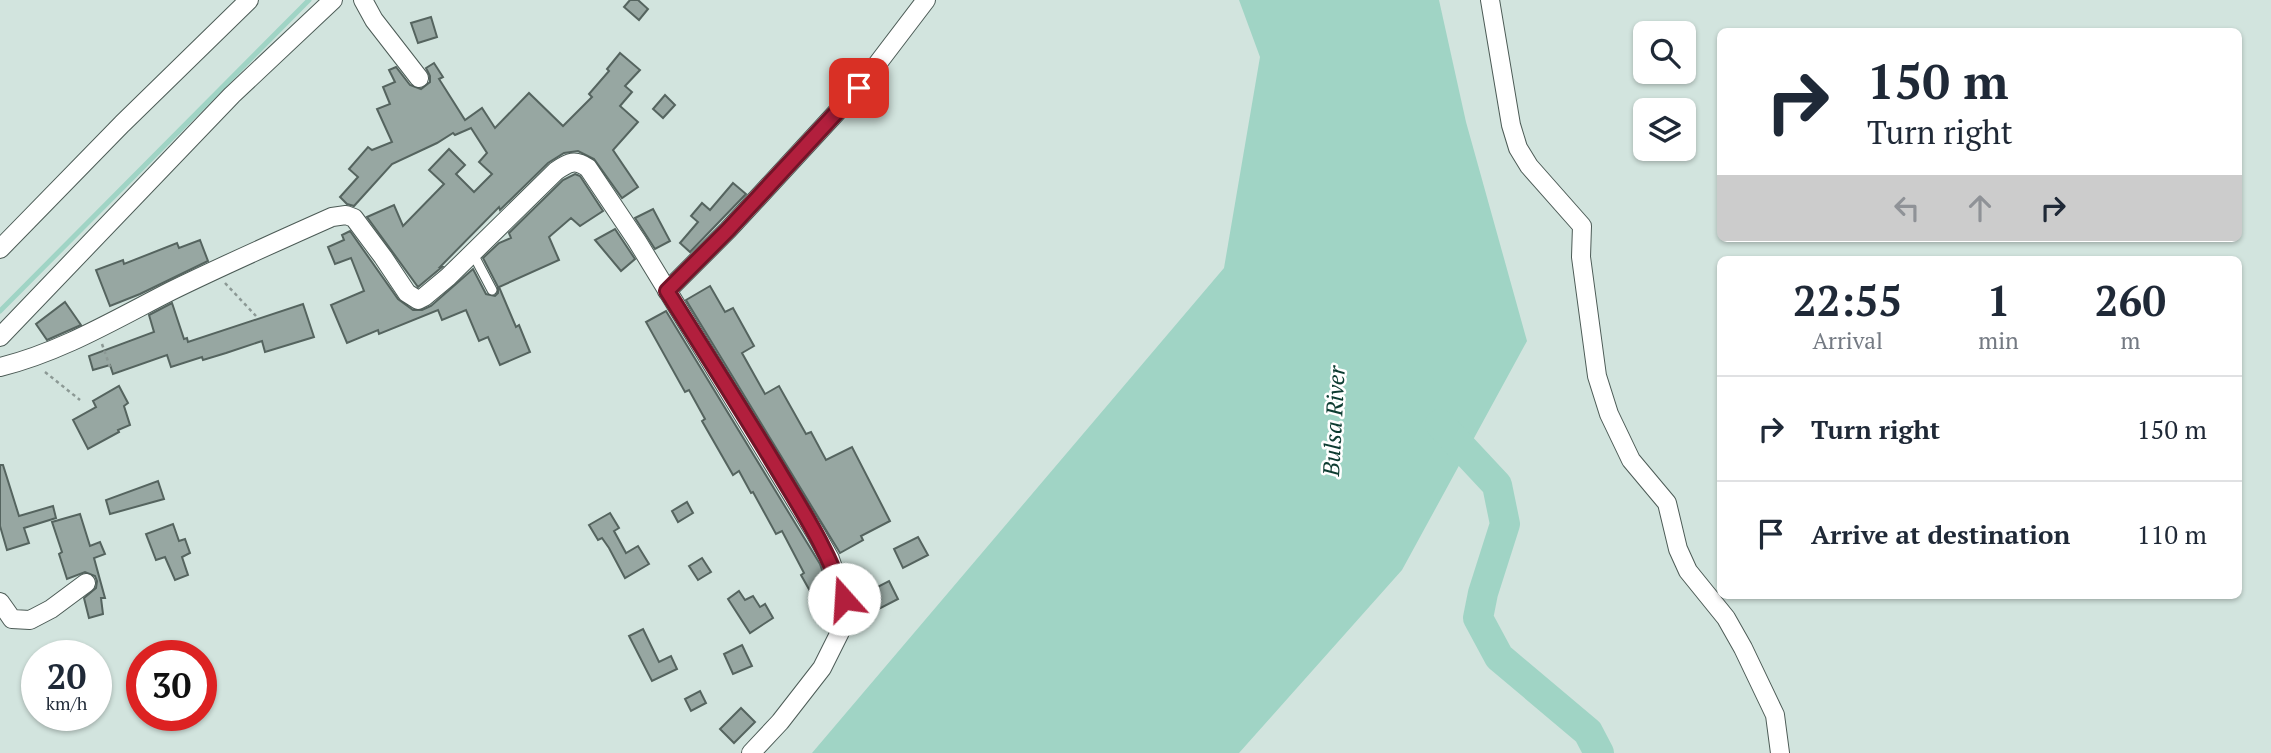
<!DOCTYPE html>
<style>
body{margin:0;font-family:"PT Serif",serif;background:#f2f2f3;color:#1f2937;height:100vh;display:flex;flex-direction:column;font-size:26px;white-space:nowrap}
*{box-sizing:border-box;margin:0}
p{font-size:23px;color:#747a83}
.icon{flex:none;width:38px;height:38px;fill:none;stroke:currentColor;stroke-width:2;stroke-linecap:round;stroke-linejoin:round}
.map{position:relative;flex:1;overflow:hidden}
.panel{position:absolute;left:1717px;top:256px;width:525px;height:343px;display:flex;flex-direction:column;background:#fff;border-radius:10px;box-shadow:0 2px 5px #0004}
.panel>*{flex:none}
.top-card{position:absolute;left:1717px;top:28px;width:525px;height:214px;border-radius:10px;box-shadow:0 2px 5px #0004;background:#fff;color:#1f2937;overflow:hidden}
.buttons{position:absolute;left:1633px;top:21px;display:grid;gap:14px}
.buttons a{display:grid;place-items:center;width:63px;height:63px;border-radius:10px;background:#fff;box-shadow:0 2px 5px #0004;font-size:35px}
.speed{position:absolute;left:21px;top:640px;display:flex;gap:14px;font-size:35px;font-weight:700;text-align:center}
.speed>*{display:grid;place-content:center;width:91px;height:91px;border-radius:50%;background:#fff;box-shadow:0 2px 5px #0004;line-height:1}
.speed small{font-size:18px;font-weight:400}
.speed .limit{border:10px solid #d22;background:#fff;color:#111}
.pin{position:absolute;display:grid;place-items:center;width:60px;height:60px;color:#fff;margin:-30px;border-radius:14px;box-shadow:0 4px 10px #0006}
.me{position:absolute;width:77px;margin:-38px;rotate:341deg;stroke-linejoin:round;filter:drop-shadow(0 0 5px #0008)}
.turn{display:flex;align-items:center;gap:24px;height:147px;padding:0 35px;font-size:32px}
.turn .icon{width:91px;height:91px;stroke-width:2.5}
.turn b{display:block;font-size:49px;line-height:60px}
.lanes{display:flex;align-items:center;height:66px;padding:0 35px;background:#0003;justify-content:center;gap:35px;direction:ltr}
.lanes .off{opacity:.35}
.eta{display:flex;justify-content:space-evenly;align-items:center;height:119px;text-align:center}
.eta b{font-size:42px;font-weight:600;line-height:49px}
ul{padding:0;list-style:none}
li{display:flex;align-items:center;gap:21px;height:105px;padding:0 35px;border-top:2px solid #e0e1e3}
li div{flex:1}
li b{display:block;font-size:26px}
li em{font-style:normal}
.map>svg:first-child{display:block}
.water{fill:#a0d4c5}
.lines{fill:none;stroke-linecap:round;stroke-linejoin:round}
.stream{stroke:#a0d4c5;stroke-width:5}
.river{stroke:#a0d4c5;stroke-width:30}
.building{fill:#97a7a2;stroke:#55645f;stroke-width:2}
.lane-casing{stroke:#4c5b56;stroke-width:11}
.street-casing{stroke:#4c5b56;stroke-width:20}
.path{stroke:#8c9995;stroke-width:2.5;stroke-dasharray:3.5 3.5;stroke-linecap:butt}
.lane{stroke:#fff;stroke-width:9}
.street{stroke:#fff;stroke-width:18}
.route-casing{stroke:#741428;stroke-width:18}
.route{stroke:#b21f3d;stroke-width:12}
.labels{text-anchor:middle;stroke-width:5;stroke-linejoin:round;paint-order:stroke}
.water-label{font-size:23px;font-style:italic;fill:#0c3b30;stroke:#fff}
</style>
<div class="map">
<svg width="2271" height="753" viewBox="0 0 2271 753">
<rect width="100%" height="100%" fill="#d2e4de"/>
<!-- water -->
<path class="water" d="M1239 0H1439L1466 122 1527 341 1402 570 1239 753H812L1224 268 1260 57Z"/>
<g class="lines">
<!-- stream -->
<path class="stream" d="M0 311 309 0"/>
<!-- river -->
<path class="river" d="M1440 424 1497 485 1505 524 1483 593 1478 618 1499 657 1588 732 1599 753"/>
</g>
<!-- building -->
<g class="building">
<path d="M630 0H638L648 9 639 20 624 7Z"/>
<path d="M431 17 437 37 418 43 411 23Z"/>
<path d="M620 53 640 70 625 86 632 92 620 106 638 122 613 150 638 187 622 198 594 159 578 151 564 153 548 163 500 210 499 207 440 267H442L418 287 367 217 394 205 403 226 444 184 429 170 449 149 465 165 456 174 474 192 492 174 479 162 487 153 471 128 455 135 453 133 437 143 392 164 354 206 347 204 340 197 358 177 349 169 368 147 372 150 392 142 377 109 390 104 383 87 395 82 389 70 396 67 410 85 421 89 430 82V76L426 68 434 63 443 77 439 79 465 120 482 108 495 128 529 93 563 126 592 97 589 94 609 71 607 69Z"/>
<path d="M665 95 675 105 663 118 653 109Z"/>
<path d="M575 174 580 176 603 211 580 226 571 218 549 237 559 260 499 287 516 327 519 325 530 352 500 365 488 337 479 341 466 310 442 320 438 310 379 334 378 330 347 343 331 305 364 291 351 258 335 264 328 247 344 240 342 235 350 231 398 299 413 310H422L431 306 473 269 486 294 495 296 498 293V287L483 258 499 243 511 238 509 233 563 180Z"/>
<path d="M733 183 746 194 690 252 680 243 698 222 691 216 702 203 710 210Z"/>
<path d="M653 209 670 241 655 249 635 218Z"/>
<path d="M615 229 635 259 621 271 595 240Z"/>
<path d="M200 240 208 261 140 294 110 306 96 270 123 260 124 264 177 243 179 248Z"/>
<path d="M710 286 725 312 733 308 754 346 742 353 765 394 779 386 806 434 811 432 826 460 852 447 890 521 861 536 863 540 840 553 686 300Z"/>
<path d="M65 302 81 325 47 340 36 324Z"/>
<path d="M172 303 184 339 187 338 188 342 303 304 314 337 265 352 262 341 226 353 203 360 202 357 171 367 167 355 113 374 110 365 93 370 89 356 154 332 149 315Z"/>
<path d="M666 311 820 564 832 599 819 607 801 575 804 573 782 531 776 534 753 492 751 493 739 471 733 475 702 421 705 419 689 390 685 392 646 322Z"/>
<path d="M119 386 128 403 124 406 130 425 118 430 119 432 88 449 73 420 96 407 93 401Z"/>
<path d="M0 465H3L19 516 53 506 56 518 24 528 29 543 7 550 0 526Z"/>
<path d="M158 481 164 499 110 514 106 500Z"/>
<path d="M687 502 693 513 678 522 672 511Z"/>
<path d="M610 513 619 528 614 531 626 553 638 546 649 564 625 578 609 548 602 538 598 540 589 525Z"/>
<path d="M80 514 90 546 100 542 105 554 94 558 105 598H101L103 614 89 618 84 598 96 588 97 581 95 576 85 572 67 579 59 554 62 552 52 522Z"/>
<path d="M173 524 179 541 185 539 190 553 182 557 188 575 175 580 165 557 156 560 146 534Z"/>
<path d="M918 537 928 555 903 568 894 549Z"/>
<path d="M702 558 711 572 698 580 689 566Z"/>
<path d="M889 581 898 599 871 613 862 595Z"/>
<path d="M739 591 745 600 753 596 760 607 765 604 773 618 750 633 728 599Z"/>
<path d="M643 629 659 662 671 656 677 669 652 681 629 636Z"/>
<path d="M742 645 752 666 733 674 724 654Z"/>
<path d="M700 691 706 703 691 711 685 699Z"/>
<path d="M741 708 755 722 734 743 720 729Z"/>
</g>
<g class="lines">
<!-- lane casing -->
<g class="lane-casing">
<path id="lane" d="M472 252 492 290"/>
</g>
<!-- street casing -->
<g class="street-casing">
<g id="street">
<path d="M363 0 374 20 419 78"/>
<path d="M1490 0 1511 125 1518 148 1529 166 1582 226 1581 257 1597 376 1609 414 1631 460 1667 503 1678 549 1688 571 1726 618 1743 648 1775 715 1780 753"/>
<path d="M0 249 122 124 249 0"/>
<path d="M667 291 728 230 859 88 926 0"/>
<path d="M0 337 232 95 333 0"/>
<path d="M0 367C61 352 116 319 171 291 224 265 278 241 332 217L346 215 354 218 383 257 407 293 418 300 424 297 448 277 556 171C569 162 575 159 588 168L637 241 816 534 830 559 844 599V617L840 632 822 668 780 722 751 753"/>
<path d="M0 602 12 619 30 620 51 609 86 583"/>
</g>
</g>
<!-- path -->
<g class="path">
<path d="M225 283 256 316"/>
<path d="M102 344 110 367"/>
<path d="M45 372 80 400"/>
</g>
<!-- lane -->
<use href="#lane" class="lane"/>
<!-- street -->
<use href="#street" class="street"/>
</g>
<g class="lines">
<!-- route casing -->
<g class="route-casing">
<path id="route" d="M844 599C830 554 805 515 781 475 744 413 705 352 667 291L728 230 859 88"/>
</g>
<!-- route -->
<use href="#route" class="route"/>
</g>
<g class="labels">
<!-- water labels -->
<g class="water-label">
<text transform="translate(1334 421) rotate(-87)" y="8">Bulsa River</text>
</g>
</g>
</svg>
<div class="buttons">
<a><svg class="icon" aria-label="search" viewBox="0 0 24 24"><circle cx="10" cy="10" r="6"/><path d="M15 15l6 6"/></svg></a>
<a><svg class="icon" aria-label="layers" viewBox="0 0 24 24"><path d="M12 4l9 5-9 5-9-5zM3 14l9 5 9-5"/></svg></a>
</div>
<div class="speed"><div>20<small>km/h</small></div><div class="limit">30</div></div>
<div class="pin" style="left:859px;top:88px;background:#d93025"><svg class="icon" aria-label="arrive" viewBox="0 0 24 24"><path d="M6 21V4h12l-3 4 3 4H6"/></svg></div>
<svg class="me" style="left:844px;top:599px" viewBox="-20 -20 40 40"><circle r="19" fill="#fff"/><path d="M0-13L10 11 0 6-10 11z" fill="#b21f3d"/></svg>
<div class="top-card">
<div class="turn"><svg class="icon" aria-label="right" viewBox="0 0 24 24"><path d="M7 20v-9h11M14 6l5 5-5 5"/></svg><div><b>150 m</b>Turn right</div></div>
<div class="lanes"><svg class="icon off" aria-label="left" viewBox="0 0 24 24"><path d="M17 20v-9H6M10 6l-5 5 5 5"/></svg><svg class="icon off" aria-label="ahead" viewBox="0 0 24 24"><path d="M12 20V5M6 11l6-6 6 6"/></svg><svg class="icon" aria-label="right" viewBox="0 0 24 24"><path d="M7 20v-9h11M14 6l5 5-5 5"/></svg></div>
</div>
<section class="panel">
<div class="eta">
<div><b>22:55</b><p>Arrival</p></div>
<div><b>1</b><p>min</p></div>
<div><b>260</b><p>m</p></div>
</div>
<ul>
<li><svg class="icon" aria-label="right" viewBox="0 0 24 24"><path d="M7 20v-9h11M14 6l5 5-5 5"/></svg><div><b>Turn right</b></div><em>150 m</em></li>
<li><svg class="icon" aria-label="arrive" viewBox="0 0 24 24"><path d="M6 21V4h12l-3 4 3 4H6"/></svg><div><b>Arrive at destination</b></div><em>110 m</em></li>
</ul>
</section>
</div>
